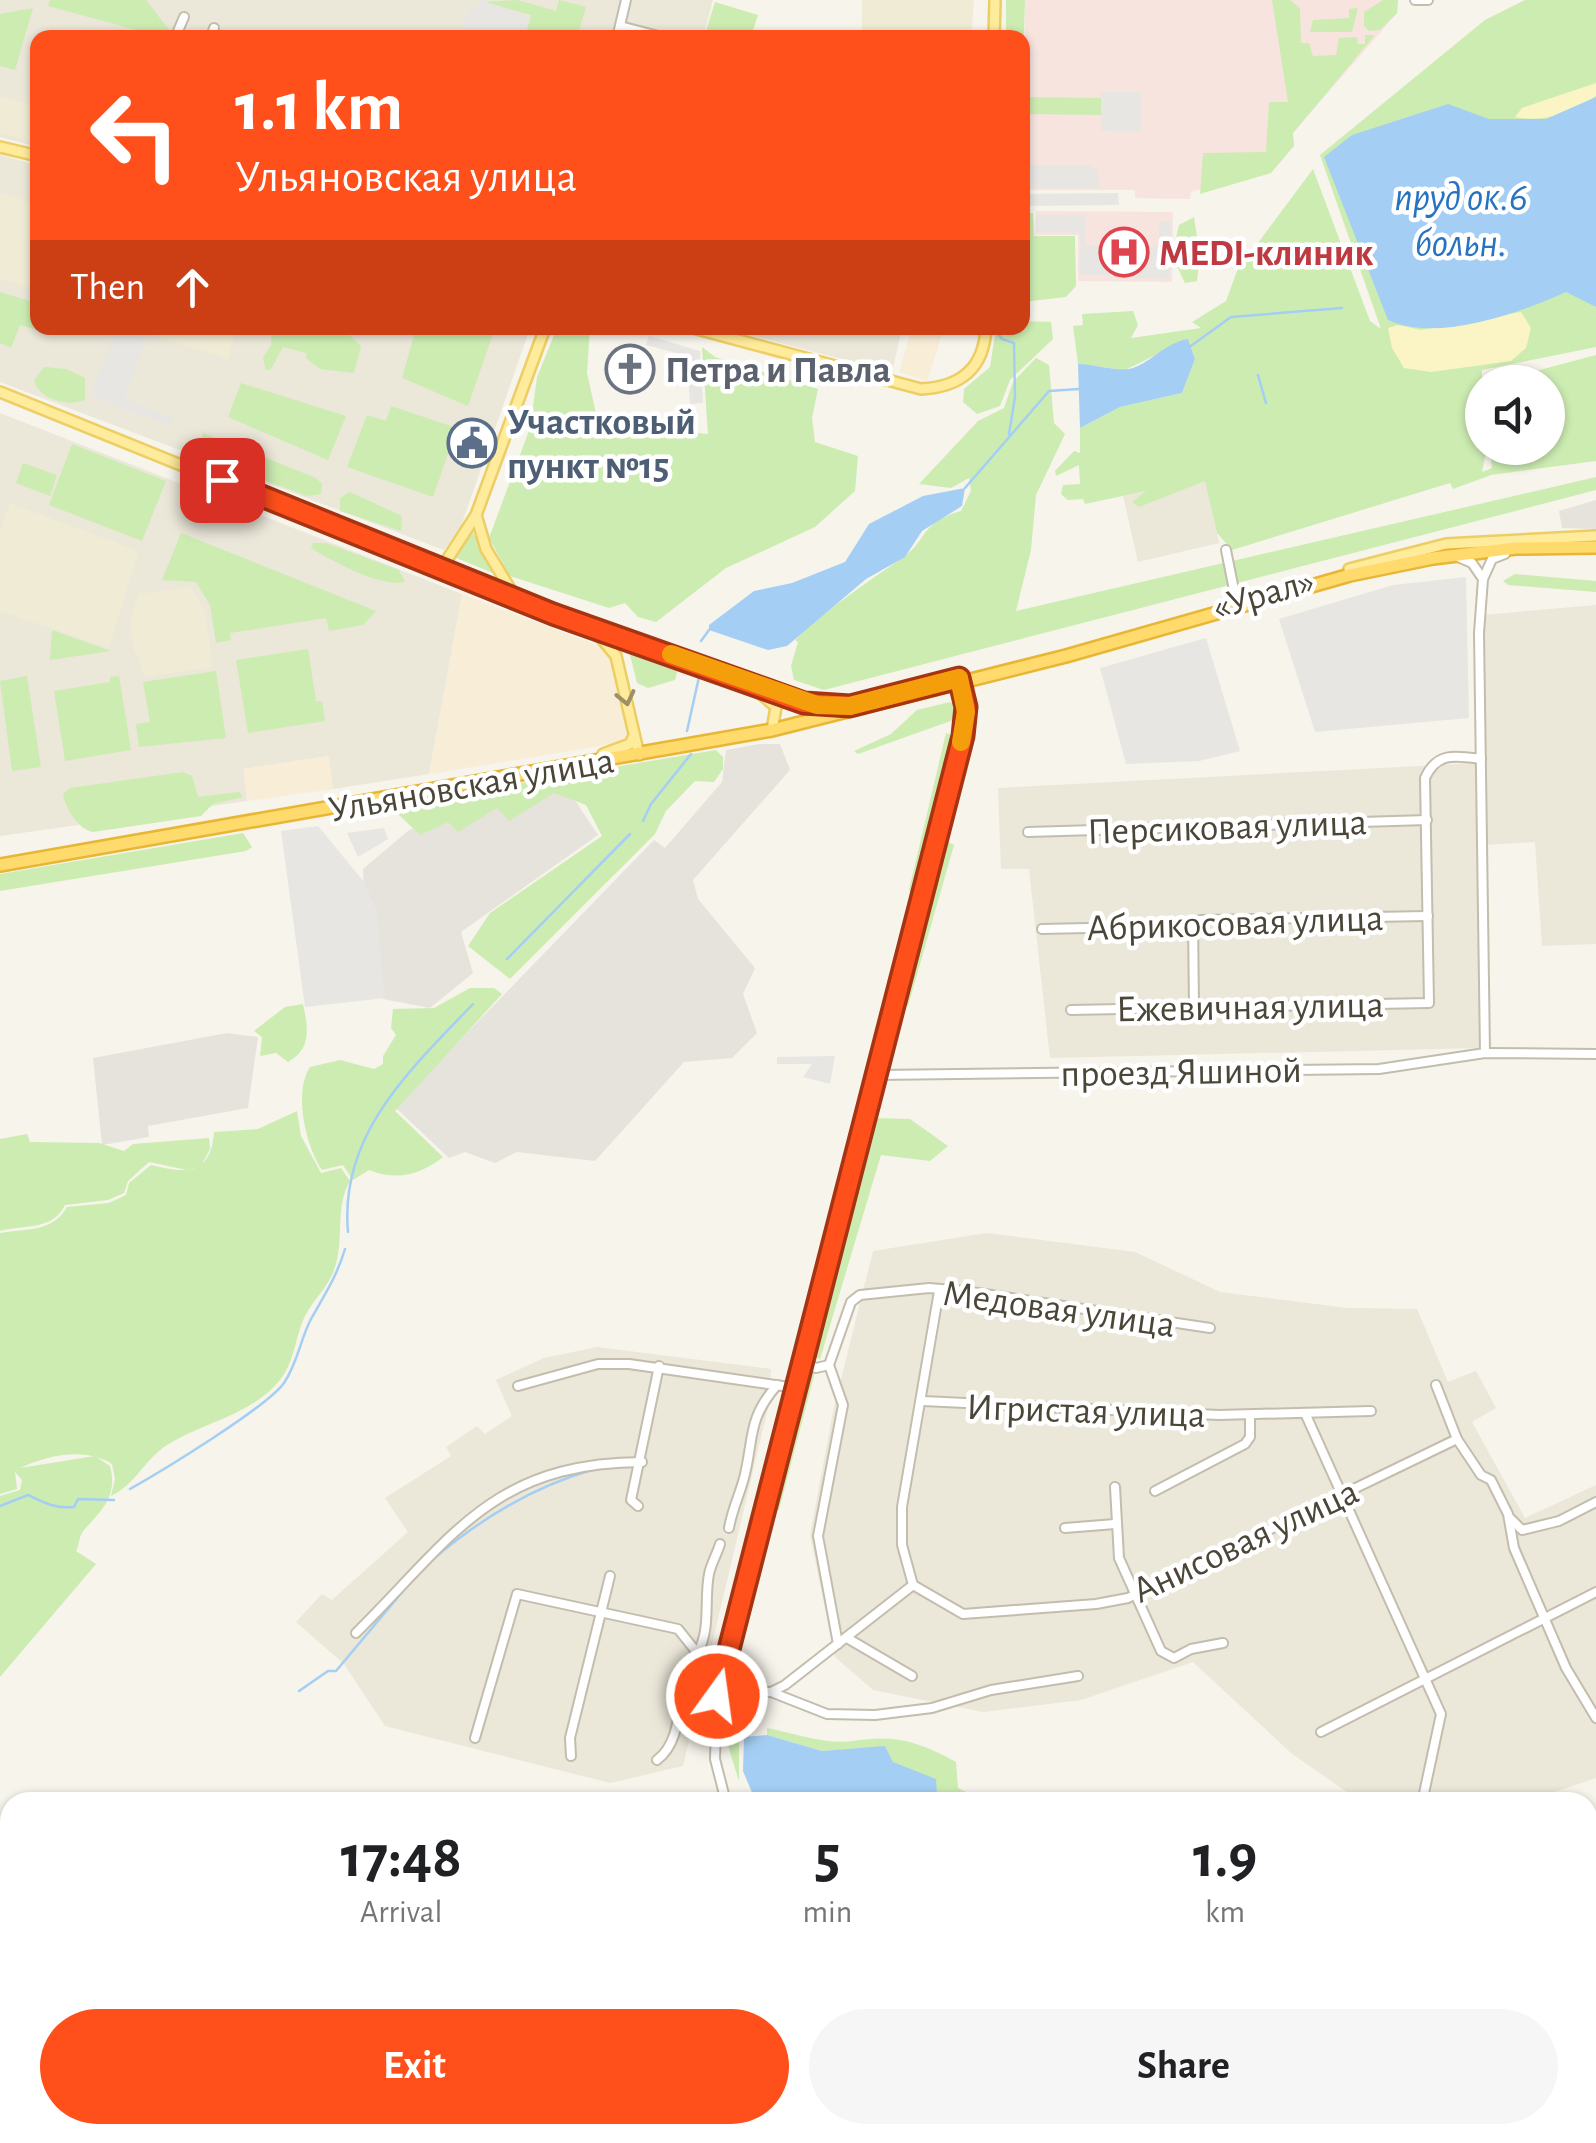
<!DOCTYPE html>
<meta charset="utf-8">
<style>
body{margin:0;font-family:"Alegreya Sans",sans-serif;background:#f6f6f6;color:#202124;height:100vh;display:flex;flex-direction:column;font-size:38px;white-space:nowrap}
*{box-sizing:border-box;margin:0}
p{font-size:32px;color:#757577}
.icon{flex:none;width:55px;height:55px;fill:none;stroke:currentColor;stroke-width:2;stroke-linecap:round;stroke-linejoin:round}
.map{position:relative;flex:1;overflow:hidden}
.details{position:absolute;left:0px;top:1792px;width:1598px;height:352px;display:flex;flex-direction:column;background:#fff;border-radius:30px 30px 0 0;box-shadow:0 2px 8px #0004}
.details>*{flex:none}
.hud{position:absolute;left:30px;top:30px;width:1000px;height:305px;border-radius:20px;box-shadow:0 2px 8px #0004;background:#ff4f1a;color:#fff;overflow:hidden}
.buttons{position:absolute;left:1465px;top:365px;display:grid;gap:20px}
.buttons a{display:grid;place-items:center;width:100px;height:100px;border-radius:50%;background:#fff;box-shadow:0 2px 8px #0004;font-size:50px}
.pin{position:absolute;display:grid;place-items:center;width:85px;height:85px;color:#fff;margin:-42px;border-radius:20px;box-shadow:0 5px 15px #0006}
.me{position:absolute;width:110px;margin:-55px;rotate:14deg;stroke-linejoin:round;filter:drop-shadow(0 0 8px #0008)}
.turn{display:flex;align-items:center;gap:35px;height:210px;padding:0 40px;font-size:45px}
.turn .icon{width:130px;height:130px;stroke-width:2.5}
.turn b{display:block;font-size:70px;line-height:85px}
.then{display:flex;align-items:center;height:95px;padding:0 40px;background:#0003;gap:20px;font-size:38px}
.eta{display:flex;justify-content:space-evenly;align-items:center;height:170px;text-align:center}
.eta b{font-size:60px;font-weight:700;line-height:70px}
.action{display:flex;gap:20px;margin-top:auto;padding:20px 40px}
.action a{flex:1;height:115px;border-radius:60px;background:#ff4f1a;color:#fff;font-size:40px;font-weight:700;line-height:115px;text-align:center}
.action a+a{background:#f6f6f6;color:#202124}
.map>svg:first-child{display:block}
.residential{fill:#ebe7d9}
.commercial{fill:#f8edd6}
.industrial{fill:#e6e3dc}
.education{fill:#f0ebd4}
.medical{fill:#f7e4df}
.green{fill:#cdecb2}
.sand{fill:#fbf5c6}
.parking{fill:#e8e6e3}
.water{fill:#a5cef5}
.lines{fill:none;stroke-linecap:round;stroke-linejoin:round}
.stream{stroke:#a5cef5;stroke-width:2.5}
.minor-casing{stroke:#c3bdad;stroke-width:12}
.major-casing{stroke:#ecce64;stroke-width:14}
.highway-casing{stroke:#e8b534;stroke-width:16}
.minor{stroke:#fff;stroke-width:8}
.major{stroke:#ffeb9c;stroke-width:9}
.highway{stroke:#ffdb6e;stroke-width:11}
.oneway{stroke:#9d9065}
.route-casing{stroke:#a63311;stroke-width:25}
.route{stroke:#ff4f1a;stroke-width:18}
.slow{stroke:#f59e0b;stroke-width:18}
.labels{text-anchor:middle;stroke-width:9;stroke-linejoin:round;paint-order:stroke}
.health-label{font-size:38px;font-weight:bold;fill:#be3a42;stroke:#fff;text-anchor:start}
.worship-label{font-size:38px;font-weight:bold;fill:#5b616d;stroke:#fff;text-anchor:start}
.service-label{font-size:38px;font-weight:bold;fill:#4e5e75;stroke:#fff;text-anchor:start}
.street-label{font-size:38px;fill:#4c4638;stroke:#fff}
.water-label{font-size:40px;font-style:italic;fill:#2873c0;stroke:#fff}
</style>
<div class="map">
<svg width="1596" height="2143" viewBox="0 0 1596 2143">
<rect width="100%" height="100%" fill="#f6f4eb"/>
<!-- residential -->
<g class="residential">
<path d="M0 0H621L611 37 38 38 37 147 0 137Z"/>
<path d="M632 0H713L703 37 623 38Z"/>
<path d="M0 155 37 165 38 328H530L461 526 444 550 0 382Z"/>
<path d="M723 328H902L892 372Z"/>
<path d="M0 413 462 594 429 774 333 789 328 756 244 769 247 801 0 836Z"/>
<path d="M1205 478 1219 543 1138 562 1123 496Z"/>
<path d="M1596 605V944L1542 946 1535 842 1484 845 1483 615Z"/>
<path d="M1477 763 1482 1048 1050 1058 1029 869H1001L998 788Z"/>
<path d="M987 1233 1135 1252 1220 1292 1347 1308 1417 1309 1448 1382 1476 1371 1496 1408 1472 1422 1525 1518 1596 1485V1778L1525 1802H1361L1291 1753 1193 1662 1081 1700 983 1712 873 1690 835 1657 810 1535 834 1407 873 1251Z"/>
<path d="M597 1347 771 1369 768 1408 683 1766 610 1783 385 1726 344 1664 296 1622 322 1594 332 1600 408 1532 385 1498 451 1456 446 1447 477 1426 485 1434 512 1416 496 1380 544 1358Z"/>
<path d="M1588 2053 1596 2064V2143H1093L1106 2135H1588Z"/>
<path d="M567 2135H764L765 2143H568Z"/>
</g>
<!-- commercial -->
<g class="commercial">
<path d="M912 328 943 331 927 381 899 372Z"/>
<path d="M462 594 599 646 610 660 629 741 429 774Z"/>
<path d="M329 756 333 789 248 801 243 769Z"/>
</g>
<!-- industrial -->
<g class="industrial">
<path d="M1596 500V529L1562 528 1559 511Z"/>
<path d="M759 744H780L790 770 693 880 698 899 755 968 743 994 757 1033 732 1058 684 1062 595 1161 517 1152 495 1163 465 1152 449 1158 395 1107 654 840 665 848 722 782 726 750Z"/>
<path d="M566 787 598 835 461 932 473 973 430 1008 383 999 375 913 364 890 363 869 409 830Z"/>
<path d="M227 1033 258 1037 248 1108 148 1126 149 1137 102 1145 93 1058Z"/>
</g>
<!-- education -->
<g class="education">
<path d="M862 0H974L971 37H862Z"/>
<path d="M0 96 37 106 35 142 0 133Z"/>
<path d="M0 193 37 204V290L0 279Z"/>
<path d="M135 328H236L228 360Z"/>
<path d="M10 503 139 551 109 648 0 611V529Z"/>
<path d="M191 587 205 611 213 667 145 677 133 648 130 622 138 594Z"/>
</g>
<!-- medical -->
<g class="medical">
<path d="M1025 0H1398L1397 13 1293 133 1270 168 1191 192 1190 199 1135 198V190H1023Z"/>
<path d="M1036 211 1173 212 1172 282 1078 281V235H1035Z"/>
</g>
<!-- green -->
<g class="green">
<path d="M50 0H146L170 31 162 37 48 6Z"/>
<path d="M517 0 556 11 559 0 586 7 577 37H525L531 15 483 2Z"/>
<path d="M1006 0H1025L1023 65 1022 38 1006 37Z"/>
<path d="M1272 0H1290L1300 8 1301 43H1309L1313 56 1336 55 1339 38 1357 37 1358 44H1365V35H1375L1293 133 1294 146 1271 173 1200 194 1203 153 1266 152 1269 102H1288Z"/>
<path d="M1383 0H1398L1397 13 1380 30 1369 31 1364 26V12Z"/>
<path d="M1525 0H1596V347L1482 370V448H1487L1482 472 1492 468 1490 448H1548V382H1495L1596 355V461L1491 475 1453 489 1450 483 1232 550 1217 533 1205 481 1139 507 1132 502 1146 491 1085 504 1083 499 1068 500 1061 494 1063 485 1080 484 1079 465 1056 476 1055 471 1074 451 1080 453V428L1120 407 1182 393 1195 359 1188 339 1125 370 1078 364 1073 326 1083 325 1082 314 1133 311 1138 325 1131 338 1201 328 1192 322 1226 301 1237 271 1313 169 1370 321 1381 329 1320 155 1485 20Z"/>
<path d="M715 2 758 15 751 37H704Z"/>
<path d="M33 8 15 70 0 66V14Z"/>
<path d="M1358 8 1352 32H1310L1313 20 1349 18V9Z"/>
<path d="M1023 97 1101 98V115L1023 114Z"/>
<path d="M1022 213H1033L1034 236H1075L1076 286 1066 297 1023 302Z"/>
<path d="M1194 217 1200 257 1197 281 1185 283 1172 256 1179 225Z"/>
<path d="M0 292 37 303 34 329 20 325 11 348 0 343Z"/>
<path d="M1023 321 1051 322 1053 339 1010 380 1000 406 977 414 963 402 964 389 990 367 996 328H1022Z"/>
<path d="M272 328H349L348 333 361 346 354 373 320 369 306 358 307 353 283 347 271 369 266 370 263 358 271 345Z"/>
<path d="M416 328H495L468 406 402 378Z"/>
<path d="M557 328H590L587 373 597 418 624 426 708 434 702 347 715 357 818 389 812 418 815 442 858 456 855 491 815 527 726 568 656 622 638 617 625 603 609 608 510 576 489 538 530 428 537 377Z"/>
<path d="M1036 358 1049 365 1054 423 1065 434 1036 495 1031 550 1016 611 1596 477V490L824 690 794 680 791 666 798 642 795 640C828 608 865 584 902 558 930 539 918 523 961 511L971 491 969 478 951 488 919 484 978 421 1004 408 1013 382Z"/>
<path d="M44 367 66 369 85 378V400C67 407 41 400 34 381Z"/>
<path d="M241 383 346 416 328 460 228 417Z"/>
<path d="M391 406 457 428 433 497 347 467 367 415 386 421Z"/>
<path d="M203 433 316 478 322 484 321 494 307 496 235 469 204 453 200 444Z"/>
<path d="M72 444 166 481 142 541 49 505Z"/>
<path d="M23 463 57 475 50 496 16 483Z"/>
<path d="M350 492 402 516 401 531 340 511V498Z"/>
<path d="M472 531 498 575 454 557Z"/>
<path d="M181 533 376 611 363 625 329 631 326 618 230 633 231 640 216 643 210 605 196 582 162 580Z"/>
<path d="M313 543H326L399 570 405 582C379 587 334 562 311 548Z"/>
<path d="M1515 574 1596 581V592L1508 585 1503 581Z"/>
<path d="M52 630 111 651 50 660Z"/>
<path d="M635 648 678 669 675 680 648 688 637 683 630 655Z"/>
<path d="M308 649 316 701H322L325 721 248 733 236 660Z"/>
<path d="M216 671 226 738 139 747 136 724 150 722 143 682Z"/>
<path d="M27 676 41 767 12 771 0 681Z"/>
<path d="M119 676 131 750 65 761 54 691 110 682V677Z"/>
<path d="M950 702 958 706 959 718 858 754 854 751 891 734 917 710Z"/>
<path d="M946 733 955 736 914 895 909 890Z"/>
<path d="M716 750 723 757V769L714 782 695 781 666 811 655 834 510 979 468 946 490 913 602 836 586 805 554 793 509 821 497 808 458 832 448 822 420 835 398 814 401 803Z"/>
<path d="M183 772 192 776 198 797 239 792 243 797 213 804 201 816 93 832C79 830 65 808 63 794L70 788Z"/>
<path d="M243 833 252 847 246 851 0 891V874Z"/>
<path d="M943 839 954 845 908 1006 901 1004Z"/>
<path d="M470 988H494L502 994 395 1111 443 1157C420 1175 397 1181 369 1170L353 1180 343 1165 322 1170C306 1146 293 1093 310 1067L340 1060 374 1069 383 1064V1056L396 1035 391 1028 393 1009 434 1008Z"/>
<path d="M303 1004C308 1027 312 1049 288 1062L276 1053 260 1056 262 1037 254 1031 285 1007Z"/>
<path d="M297 1111 301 1136 321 1173 341 1168 350 1181C333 1209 347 1246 331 1277 324 1291 312 1302 305 1316 295 1337 295 1361 280 1380 252 1415 203 1422 167 1445 143 1461 138 1482 111 1496L115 1479 112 1464C85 1447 48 1455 20 1468L95 1456 110 1466C118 1496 102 1510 84 1530 78 1537 80 1545 76 1551L96 1564 0 1677V1496L20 1490 22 1480 15 1472 17 1489 0 1494V1233C27 1228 52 1233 67 1207L109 1203 126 1195 129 1183 151 1165C186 1174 211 1175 214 1132L258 1129Z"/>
<path d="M875 1118 910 1119 948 1146 930 1161 881 1155 820 1359 809 1354Z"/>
<path d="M27 1134 30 1142 99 1143 124 1151 133 1144 209 1138 210 1149 201 1166 187 1170 149 1162 128 1181 124 1193 108 1200 65 1205C52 1231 26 1224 0 1231V1139Z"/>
<path d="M806 1369 815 1372 779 1510 769 1509Z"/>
<path d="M732 1698 744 1699 753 1712 739 1736V1781C730 1751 719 1728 732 1698Z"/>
<path d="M767 1728C793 1733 826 1745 853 1741 893 1734 919 1741 956 1762L958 1788 972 1795 970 1802H920L937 1796 893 1762 884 1747 822 1751 767 1735Z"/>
<path d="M1594 1837 1596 1839V2060L1588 2050V1841Z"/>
</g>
<!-- sand -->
<g class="sand">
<path d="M1596 83V96C1570 113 1546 123 1515 117L1522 108Z"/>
<path d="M1521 312 1531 328 1526 348 1511 361 1431 372 1404 368 1392 348 1388 328 1398 325 1421 330Z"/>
</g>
<!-- parking -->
<g class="parking">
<path d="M480 0 529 16 523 37H460L469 9 477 11Z"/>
<path d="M1101 92H1141V132L1101 131Z"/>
<path d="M1023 165H1088L1098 170 1099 188H1023Z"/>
<path d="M1118 193 1119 205 1027 206V194Z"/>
<path d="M1036 215H1085L1086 245 1108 246V275H1080V233L1036 232Z"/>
<path d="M1159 221 1171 222 1170 279 1132 278V247H1158Z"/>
<path d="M117 328 147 339 124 399 173 418 170 426 91 396Z"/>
<path d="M649 336 700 351 703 403 690 404 687 356 646 345Z"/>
<path d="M1466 577 1469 718 1315 732 1279 619 1393 585Z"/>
<path d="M1206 638 1240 751 1199 761 1126 764 1100 668Z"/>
<path d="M318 826 364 882 376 909 385 998 305 1007 281 831Z"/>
<path d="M384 828 388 839 358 857 347 833Z"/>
<path d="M835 1056 830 1084 803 1077 812 1064H777V1057Z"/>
</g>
<!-- water -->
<g class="water">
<path d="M1596 97V307L1566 292C1519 313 1437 343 1388 320L1324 157 1352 135 1448 104 1489 119H1546Z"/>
<path d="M1188 339 1195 359 1182 393 1120 407 1080 428 1078 364C1093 364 1115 371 1129 369 1151 364 1162 344 1188 339Z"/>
<path d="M965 488 962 506 922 531 905 557 866 579 787 646 768 650 709 630V625L754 591 792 583 845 562 869 524 923 496Z"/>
<path d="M767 1735 822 1751 885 1746 893 1762 936 1779 937 1796 920 1802H756L743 1771 744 1737Z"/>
</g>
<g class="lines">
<!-- stream -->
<g class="stream">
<path d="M994 328 1002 339 1014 343 1015 397 1009 434"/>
<path d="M1188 348 1231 317 1342 308"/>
<path d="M1258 375 1266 403"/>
<path d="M965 488 1049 391 1079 389"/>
<path d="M701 641 709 630"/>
<path d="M687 731 699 677"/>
<path d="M643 821 651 804 691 754"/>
<path d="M507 959 630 834"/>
<path d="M348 1232C339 1134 411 1069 473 1004"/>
<path d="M130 1489C162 1471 267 1407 284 1383 298 1362 300 1340 311 1319 325 1294 337 1276 345 1249"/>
<path d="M0 1506 28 1495C44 1502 54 1509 74 1507L78 1499 114 1500"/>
<path d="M432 1560C480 1519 534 1486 595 1469"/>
<path d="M299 1691 328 1671H336L419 1572"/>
</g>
<!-- minor casing -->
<g class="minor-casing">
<g id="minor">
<path d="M1415 0H1428"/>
<path d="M620 26 666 38"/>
<path d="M175 38 184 17"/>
<path d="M211 38 214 28"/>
<path d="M617 38 626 0"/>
<path d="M1226 550 1236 600"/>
<path d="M1458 557 1472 563 1483 579"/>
<path d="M1028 832 1427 820"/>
<path d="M1193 921 1194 1007"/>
<path d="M1042 929 1177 926 1201 920 1428 916"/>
<path d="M1071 1010 1429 1003 1425 778C1437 751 1457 756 1481 759"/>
<path d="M1485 1053 1479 633 1483 579 1492 559 1505 554"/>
<path d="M877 1075 1379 1069 1485 1053 1596 1054"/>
<path d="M939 1291 902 1507V1545L913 1585 963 1614 1096 1604 1128 1598 1457 1439"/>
<path d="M802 1362 816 1368 829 1365"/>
<path d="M1436 1385 1457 1439 1481 1475 1491 1480 1508 1514 1514 1548 1566 1668 1596 1718"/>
<path d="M518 1386 598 1364H629L796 1388"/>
<path d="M923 1401 1219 1415 1371 1411"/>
<path d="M1305 1413 1441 1714 1423 1798 1473 1802"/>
<path d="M1115 1487 1119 1558 1161 1651 1174 1658 1191 1649 1223 1643"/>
<path d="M1155 1491 1245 1444 1250 1437V1415"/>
<path d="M638 1506 631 1500 659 1366"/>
<path d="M1510 1518 1522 1530 1559 1521 1596 1502"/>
<path d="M729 1528C732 1509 741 1492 745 1474 754 1435 748 1419 777 1385"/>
<path d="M1065 1528 1115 1524"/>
<path d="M356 1633C452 1538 492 1463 642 1462"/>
<path d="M847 1638 912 1676"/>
<path d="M838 1644 818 1536 843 1405 829 1365 851 1302 860 1295 929 1288 965 1291 1210 1328"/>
<path d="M718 1691 771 1692 785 1685 913 1585"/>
<path d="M771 1692 827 1714 875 1715 932 1708 991 1690 1078 1676"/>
<path d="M1321 1732 1596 1592"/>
<path d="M475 1738 517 1594 678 1629 698 1654 726 1660"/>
<path d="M571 1756 570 1738 610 1576"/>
<path d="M657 1760C681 1742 678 1706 684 1680 687 1668 693 1662 698 1652 711 1629 704 1599 709 1574 711 1564 717 1554 720 1544"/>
<path d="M726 1802 715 1759 717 1695 963 735 966 712 959 681"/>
<path d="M1490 1802 1502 1800"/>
<path d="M87 2135 88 2143"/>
<path d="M660 2135V2143"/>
<path d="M743 2135 744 2143"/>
<path d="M776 2135 777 2143"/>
<path d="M1285 2135 1289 2143"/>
<path d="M1087 2143 1104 2135"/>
<path d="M1330 2143 1344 2135"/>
<path d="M1594 2143 1596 2141"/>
</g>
</g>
<!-- major casing -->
<g class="major-casing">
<g id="major">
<path d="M994 38 995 0"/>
<path d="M0 147 38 156"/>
<path d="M693 328 921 389C960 387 984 369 986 328"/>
<path d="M0 392 597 633 616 656 639 755"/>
<path d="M476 515 486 549 515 597"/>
<path d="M441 569 476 515 545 328"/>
<path d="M1349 569 1446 544 1596 536"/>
<path d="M589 624 792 699 850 706"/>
<path d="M759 692 776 707 772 730"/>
<path d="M603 754 630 744 634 736"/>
</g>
</g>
<!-- highway casing -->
<g class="highway-casing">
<path id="highway" d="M0 865 772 730 1066 656 1350 575 1433 558 1516 548 1596 547"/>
</g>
<!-- minor -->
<use href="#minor" class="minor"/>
<!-- major -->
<use href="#major" class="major"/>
<!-- highway -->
<use href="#highway" class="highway"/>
</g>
<!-- one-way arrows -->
<defs><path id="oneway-chevron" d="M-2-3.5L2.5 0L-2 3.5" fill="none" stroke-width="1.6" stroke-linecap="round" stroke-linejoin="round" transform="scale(2.5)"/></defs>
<use class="oneway" href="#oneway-chevron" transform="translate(626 698) rotate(77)"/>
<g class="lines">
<!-- route casing -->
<g class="route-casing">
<path id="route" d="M222 480 553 614 804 703 850 706 959 678 966 707 963 736 717 1696"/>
</g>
<!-- route -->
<use href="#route" class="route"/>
<!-- slow -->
<path class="slow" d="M671 654 817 705 850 706 959 678 966 712 961 742"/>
</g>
<!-- icons -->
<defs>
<g id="hospital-ring" transform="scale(2.5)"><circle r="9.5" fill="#fff" stroke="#e0444e" stroke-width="1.5"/><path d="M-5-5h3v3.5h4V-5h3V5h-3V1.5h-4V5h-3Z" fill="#e0444e"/></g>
<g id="church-ring" transform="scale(2.5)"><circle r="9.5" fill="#fff" stroke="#6b7280" stroke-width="1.5"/><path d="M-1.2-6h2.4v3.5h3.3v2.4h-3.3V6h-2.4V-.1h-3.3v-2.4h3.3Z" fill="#6b7280"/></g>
<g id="civic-ring" transform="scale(2.5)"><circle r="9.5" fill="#fff" stroke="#5c6f8a" stroke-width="1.5"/><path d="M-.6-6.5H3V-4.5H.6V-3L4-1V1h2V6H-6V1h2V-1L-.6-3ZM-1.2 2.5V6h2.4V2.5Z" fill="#5c6f8a"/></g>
</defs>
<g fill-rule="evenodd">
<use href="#hospital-ring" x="1124" y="252"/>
<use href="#church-ring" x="630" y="369"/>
<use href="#civic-ring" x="472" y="443"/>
</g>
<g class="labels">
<!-- health labels -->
<g class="health-label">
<text x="1159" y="265">MEDI-клиник</text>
</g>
<!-- worship labels -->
<g class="worship-label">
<text x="665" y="382">Петра и Павла</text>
</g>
<!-- service labels -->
<g class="service-label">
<text x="507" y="434">Участковый<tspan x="507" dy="44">пункт №15</tspan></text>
</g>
<!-- street labels -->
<g class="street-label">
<text transform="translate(1263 593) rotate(-16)" y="13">«Урал»</text>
<text transform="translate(471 784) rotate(-10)" y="13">Ульяновская улица</text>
<text transform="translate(1227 826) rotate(-2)" y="13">Персиковая улица</text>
<text transform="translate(1235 922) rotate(-2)" y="13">Абрикосовая улица</text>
<text transform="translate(1250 1006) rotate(-1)" y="13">Ежевичная улица</text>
<text transform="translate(1181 1071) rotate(-1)" y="13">проезд Яшиной</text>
<text transform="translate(1059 1308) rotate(8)" y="13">Медовая улица</text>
<text transform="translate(1086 1410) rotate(2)" y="13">Игристая улица</text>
<text transform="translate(1245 1540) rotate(-25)" y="13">Анисовая улица</text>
</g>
<!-- water labels -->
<g class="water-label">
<text x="1461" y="210">пруд ок.6<tspan x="1461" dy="46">больн.</tspan></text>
</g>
</g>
</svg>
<div class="buttons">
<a><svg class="icon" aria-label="sound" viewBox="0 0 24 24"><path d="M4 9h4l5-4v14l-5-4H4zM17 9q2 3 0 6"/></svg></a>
</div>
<div class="pin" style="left:222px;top:480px;background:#d93025"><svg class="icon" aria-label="arrive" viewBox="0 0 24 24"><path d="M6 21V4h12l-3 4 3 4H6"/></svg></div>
<svg class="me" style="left:717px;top:1696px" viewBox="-20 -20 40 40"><circle r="17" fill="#ff4f1a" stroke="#fff" stroke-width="3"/><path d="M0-11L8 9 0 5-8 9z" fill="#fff"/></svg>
<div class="hud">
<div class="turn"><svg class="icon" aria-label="left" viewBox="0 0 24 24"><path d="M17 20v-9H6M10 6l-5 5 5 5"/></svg><div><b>1.1 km</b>Ульяновская улица</div></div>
<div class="then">Then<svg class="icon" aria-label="ahead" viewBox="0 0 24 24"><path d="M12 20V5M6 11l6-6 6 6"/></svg></div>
</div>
<section class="details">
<div class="eta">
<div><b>17:48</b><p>Arrival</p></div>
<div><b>5</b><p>min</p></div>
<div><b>1.9</b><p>km</p></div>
</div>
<div class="action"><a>Exit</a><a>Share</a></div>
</section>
</div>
